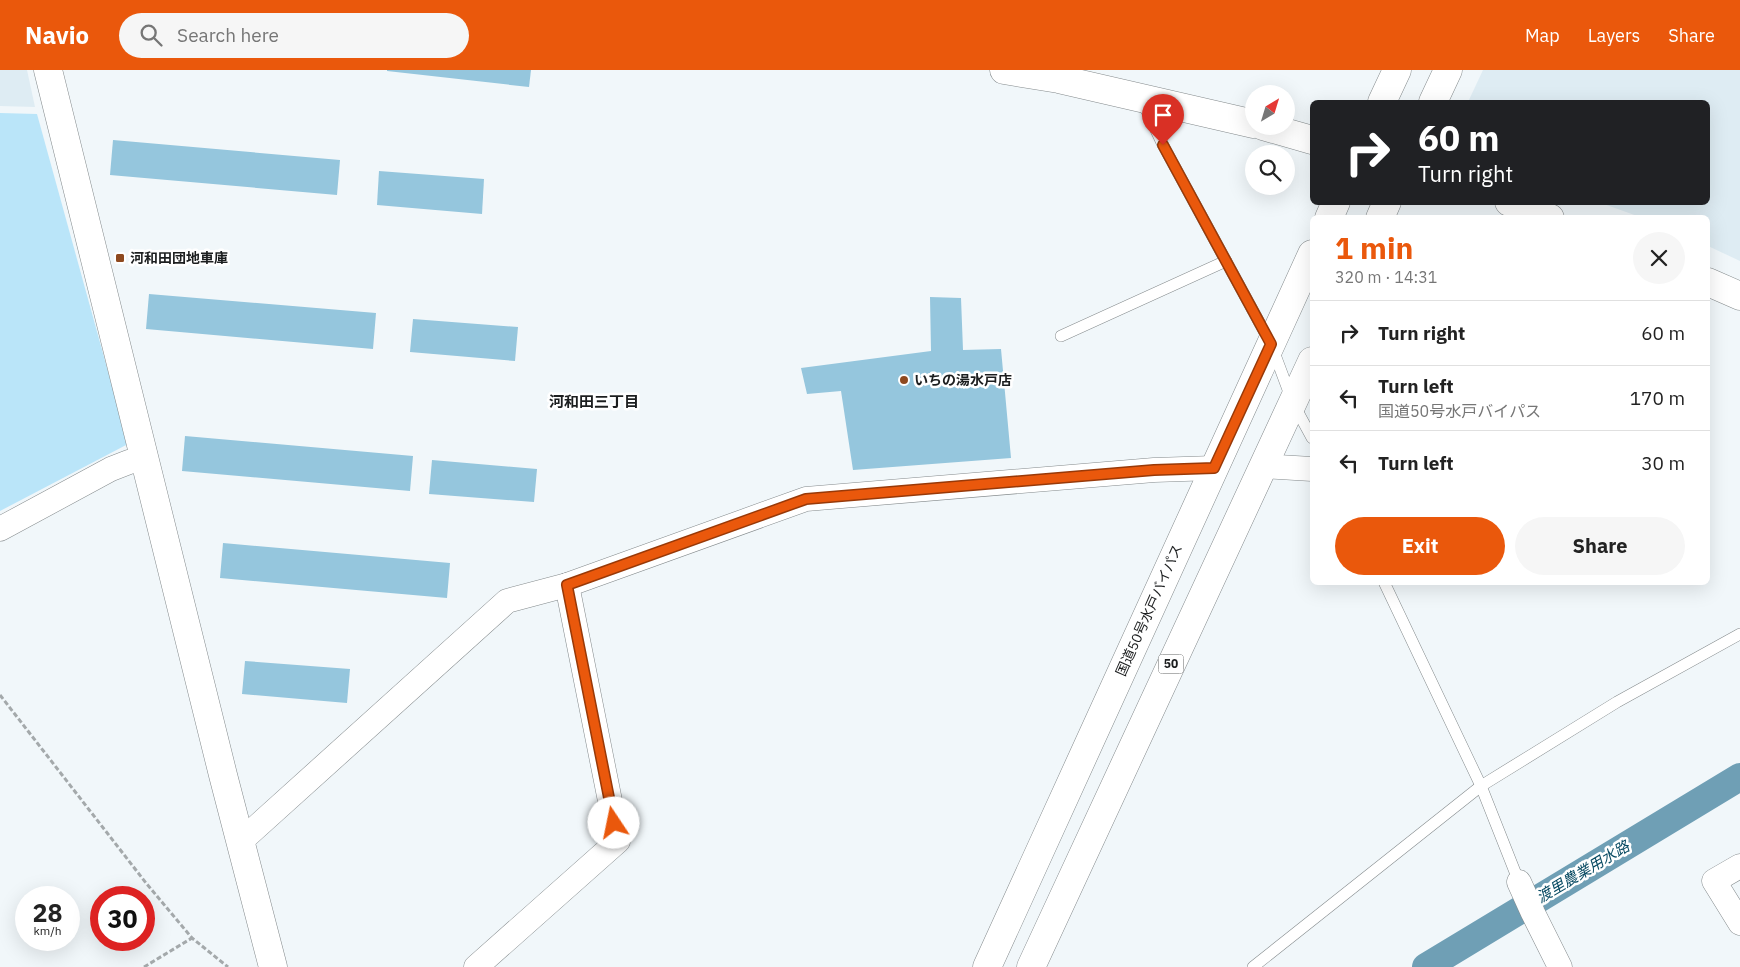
<!DOCTYPE html>
<meta charset="utf-8">
<style>
body{margin:0;font-family:"IBM Plex Sans","Noto Sans JP",sans-serif;background:#f6f6f6;color:#222;height:100vh;display:flex;flex-direction:column;font-size:19px;white-space:nowrap}
*{box-sizing:border-box;margin:0}
p{font-size:16px;color:#767676}
.icon{flex:none;width:28px;height:28px;fill:none;stroke:currentColor;stroke-width:2;stroke-linecap:round;stroke-linejoin:round}
.map{position:relative;flex:1;overflow:hidden}
.details{position:absolute;left:1310px;top:145px;width:400px;height:370px;display:flex;flex-direction:column;background:#fff;border-radius:8px;box-shadow:0 5px 20px #0002}
.details>*{flex:none}
.guide{position:absolute;left:1310px;top:30px;width:400px;height:105px;border-radius:8px;box-shadow:0 5px 20px #0002;background:#202124;color:#fff;overflow:hidden}
.needle{width:32px;rotate:38deg}
.buttons{position:absolute;left:1245px;top:15px;display:grid;gap:10px}
.buttons a{display:grid;place-items:center;width:50px;height:50px;border-radius:50%;background:#fff;box-shadow:0 5px 20px #0002;font-size:25px}
.speed{position:absolute;left:15px;top:816px;display:flex;gap:10px;font-size:25px;font-weight:700;text-align:center}
.speed>*{display:grid;place-content:center;width:65px;height:65px;border-radius:50%;background:#fff;box-shadow:0 5px 20px #0002;line-height:1}
.speed small{font-size:12px;font-weight:400}
.speed .limit{border:8px solid #d22;background:#fff;color:#111}
.pin{position:absolute;display:grid;place-items:center;width:42px;height:42px;color:#fff;margin:-51px -21px;border-radius:50% 50% 50% 0;rotate:-45deg;box-shadow:0 0 5px #0007}
.pin .icon{rotate:45deg}
.me{position:absolute;width:55px;margin:-28px;rotate:349deg;stroke-linejoin:round;filter:drop-shadow(0 0 4px #0008)}
.turn{display:flex;align-items:center;gap:18px;height:105px;padding:0 25px;font-size:22px}
.turn .icon{width:65px;height:65px;stroke-width:2.5}
.turn b{display:block;font-size:35px;line-height:42px}
.round{display:grid;place-items:center;flex:none;width:52px;height:52px;border-radius:26px;background:#f6f6f6}
.headline{display:flex;align-items:center;justify-content:space-between;height:85px;padding:0 25px}
h1{font-size:30px;font-weight:800;line-height:38px;color:#ea580c}
.action{display:flex;gap:10px;margin-top:auto;padding:10px 25px}
.action a{flex:1;height:58px;border-radius:30px;background:#ea580c;color:#fff;font-size:20px;font-weight:800;line-height:58px;text-align:center}
.action a+a{background:#f6f6f6;color:#222}
ul{padding:0;list-style:none}
li{display:flex;align-items:center;gap:15px;height:65px;padding:0 25px;border-top:1px solid #e0e0e0}
li div{flex:1}
li b{display:block;font-size:19px}
li em{font-style:normal}
header{display:flex;align-items:center;gap:30px;box-sizing:border-box;height:70px;padding:0 25px;background:#ea580c;color:#fff}
header strong{font-size:24px}
nav{display:flex;gap:28px;margin-inline-start:auto;font-size:18px}
.search{width:350px;height:45px;background:#f6f6f6;display:flex;align-items:center;gap:12px;box-sizing:border-box;padding:0 18px;border-radius:28px;color:#767676;font-size:19px}
.map>svg:first-child{display:block}
.built{fill:#deecf3}
.green{fill:#bae5f9}
.lines{fill:none;stroke-linecap:round;stroke-linejoin:round}
.canal{stroke:#6f9fb5;stroke-width:28}
.building{fill:#95c6dd}
.lane-casing{stroke:#848a8c;stroke-width:12}
.street-casing{stroke:#848a8c;stroke-width:25}
.secondary-casing{stroke:#848a8c;stroke-width:29}
.highway-casing{stroke:#848a8c;stroke-width:29}
.path{stroke:#a4a9ab;stroke-width:3;stroke-dasharray:5 2.5;stroke-linecap:butt}
.lane{stroke:#fff;stroke-width:11}
.street{stroke:#fff;stroke-width:24}
.secondary{stroke:#fff;stroke-width:28}
.highway{stroke:#fff;stroke-width:28}
.route-casing{stroke:#983908;stroke-width:12}
.route{stroke:#ea580c;stroke-width:9}
.poi-dot{fill:#8e491f;stroke:#fff;stroke-width:2}
.labels{text-anchor:middle;stroke-width:5;stroke-linejoin:round;paint-order:stroke}
.shield{fill:#fff;stroke:#606262;stroke-width:1}
.shield-label{font-size:12px;font-weight:bold;fill:#1c1e1f}
.poi-label{font-size:14px;font-weight:bold;fill:#1c1e1f;stroke:#fff;text-anchor:start}
.street-label{font-size:14px;fill:#1c1e1f;stroke:#fff}
.neighbourhood-label{font-size:15px;font-weight:bold;fill:#1c1e1f;stroke:#fff}
.water-label{font-size:15px;font-style:italic;fill:#094b63;stroke:#fff}
</style>
<header>
<strong>Navio</strong>
<div class="search"><svg class="icon" aria-label="search" viewBox="0 0 24 24"><circle cx="10" cy="10" r="6"/><path d="M15 15l6 6"/></svg>Search here</div>
<nav><a>Map</a><a>Layers</a><a>Share</a></nav>
</header>
<div class="map">
<svg width="1740" height="897" viewBox="0 0 1740 897">
<rect width="100%" height="100%" fill="#f1f7fa"/>
<!-- built -->
<g class="built">
<path d="M0 0H27L35 37 0 36Z"/>
<path d="M1483 0H1740V191L1708 176V148L1640 147 1601 133 1708 132V32H1468Z"/>
</g>
<!-- green -->
<path class="green" d="M0 43 37 44 128 374 0 441Z"/>
<g class="lines">
<!-- canal -->
<path class="canal" d="M1426 897 1740 707"/>
</g>
<!-- building -->
<g class="building">
<path d="M387 0H531L529 17 387 1Z"/>
<path d="M113 70 340 90 337 125 110 105Z"/>
<path d="M379 101 484 109 482 144 377 135Z"/>
<path d="M149 224 376 243 373 279 146 259Z"/>
<path d="M930 227 961 228 963 280 1001 279 1011 388 853 400 841 321 807 324 801 298 931 281Z"/>
<path d="M413 249 518 257 515 291 410 282Z"/>
<path d="M185 366 413 386 410 421 182 401Z"/>
<path d="M432 390 537 399 534 432 429 424Z"/>
<path d="M223 473 450 493 447 528 220 508Z"/>
<path d="M245 591 350 599 347 633 242 624Z"/>
</g>
<g class="lines">
<!-- lane casing -->
<g class="lane-casing">
<g id="lane">
<path d="M1142 31 1163 75 1271 274 1293 333 1312 368"/>
<path d="M1061 266 1226 191"/>
<path d="M1384 512 1481 716 1519 812"/>
<path d="M1253 897 1481 716 1617 632 1740 564"/>
</g>
</g>
<!-- street casing -->
<g class="street-casing">
<g id="street">
<path d="M1263 396 1312 399"/>
<path d="M0 459 111 399 129 392 145 388"/>
<path d="M241 771 507 531 567 515 806 429 1154 400 1214 398"/>
<path d="M1740 796 1714 811 1740 853"/>
<path d="M1519 812 1533 843 1560 897"/>
<path d="M476 897 618 771 567 515"/>
</g>
</g>
<!-- secondary casing -->
<g class="secondary-casing">
<g id="secondary">
<path d="M48 0 223 705 273 897"/>
<path d="M1004 0 1059 9 1254 54"/>
<path d="M1263 56 1312 70"/>
<path d="M1509 132 1550 148"/>
<path d="M1708 212 1740 226"/>
</g>
</g>
<!-- highway casing -->
<g class="highway-casing">
<g id="highway">
<path d="M1382 32 1397 0"/>
<path d="M1433 32 1448 0"/>
<path d="M1329 148 1336 132"/>
<path d="M1380 148 1387 132"/>
<path d="M987 897 1312 184"/>
<path d="M1031 897 1312 291"/>
</g>
</g>
<!-- path -->
<g class="path">
<path d="M0 625 146 813 192 868 228 897"/>
<path d="M144 897 192 868"/>
</g>
<!-- lane -->
<use href="#lane" class="lane"/>
<!-- street -->
<use href="#street" class="street"/>
<!-- secondary -->
<use href="#secondary" class="secondary"/>
<!-- highway -->
<use href="#highway" class="highway"/>
</g>
<g class="lines">
<!-- route casing -->
<g class="route-casing">
<path id="route" d="M614 753 567 515 806 429 1154 400 1214 398 1271 274 1163 75"/>
</g>
<!-- route -->
<use href="#route" class="route"/>
</g>
<!-- markers -->
<g class="poi-dot">
<rect x="115" y="183" width="10" height="10" rx="2.5"/>
<circle cx="904" cy="310" r="5"/>
</g>
<g class="labels">
<!-- shield labels -->
<rect class="shield" x="1158.5" y="584.5" width="25" height="19" rx="4"/>
<g class="shield-label">
<text x="1171" y="598">50</text>
</g>
<!-- poi labels -->
<g class="poi-label">
<text x="130" y="193">河和田団地車庫</text>
<text x="914" y="315">いちの湯水戸店</text>
</g>
<!-- street labels -->
<g class="street-label">
<text transform="translate(1149 540) rotate(-66)" y="5">国道50号水戸バイパス</text>
</g>
<!-- neighbourhood labels -->
<g class="neighbourhood-label">
<text x="594" y="337">河和田三丁目</text>
</g>
<!-- water labels -->
<g class="water-label">
<text transform="translate(1583 802) rotate(-31)" y="5">渡里農業用水路</text>
</g>
</g>
</svg>
<div class="buttons">
<a><svg class="needle" viewBox="-14 -14 28 28"><path d="M0-13l5 13h-10z" fill="#e53935"/><path d="M0 13l5-13h-10z" fill="#767676"/></svg></a>
<a><svg class="icon" aria-label="search" viewBox="0 0 24 24"><circle cx="10" cy="10" r="6"/><path d="M15 15l6 6"/></svg></a>
</div>
<div class="speed"><div>28<small>km/h</small></div><div class="limit">30</div></div>
<div class="pin" style="left:1163px;top:75px;background:#d93025"><svg class="icon" aria-label="arrive" viewBox="0 0 24 24"><path d="M6 21V4h12l-3 4 3 4H6"/></svg></div>
<svg class="me" style="left:614px;top:753px" viewBox="-20 -20 40 40"><circle r="19" fill="#fff"/><path d="M0-13L10 11 0 6-10 11z" fill="#ea580c"/></svg>
<div class="guide">
<div class="turn"><svg class="icon" aria-label="right" viewBox="0 0 24 24"><path d="M7 20v-9h11M14 6l5 5-5 5"/></svg><div><b>60 m</b>Turn right</div></div>
</div>
<section class="details">
<div class="headline"><div><h1>1 min</h1><p>320 m · 14:31</p></div><a class="round"><svg class="icon" aria-label="close" viewBox="0 0 24 24"><path d="M6 6l12 12M18 6L6 18"/></svg></a></div>
<ul>
<li><svg class="icon" aria-label="right" viewBox="0 0 24 24"><path d="M7 20v-9h11M14 6l5 5-5 5"/></svg><div><b>Turn right</b></div><em>60 m</em></li>
<li><svg class="icon" aria-label="left" viewBox="0 0 24 24"><path d="M17 20v-9H6M10 6l-5 5 5 5"/></svg><div><b>Turn left</b><p>国道50号水戸バイパス</p></div><em>170 m</em></li>
<li><svg class="icon" aria-label="left" viewBox="0 0 24 24"><path d="M17 20v-9H6M10 6l-5 5 5 5"/></svg><div><b>Turn left</b></div><em>30 m</em></li>
</ul>
<div class="action"><a>Exit</a><a>Share</a></div>
</section>
</div>
